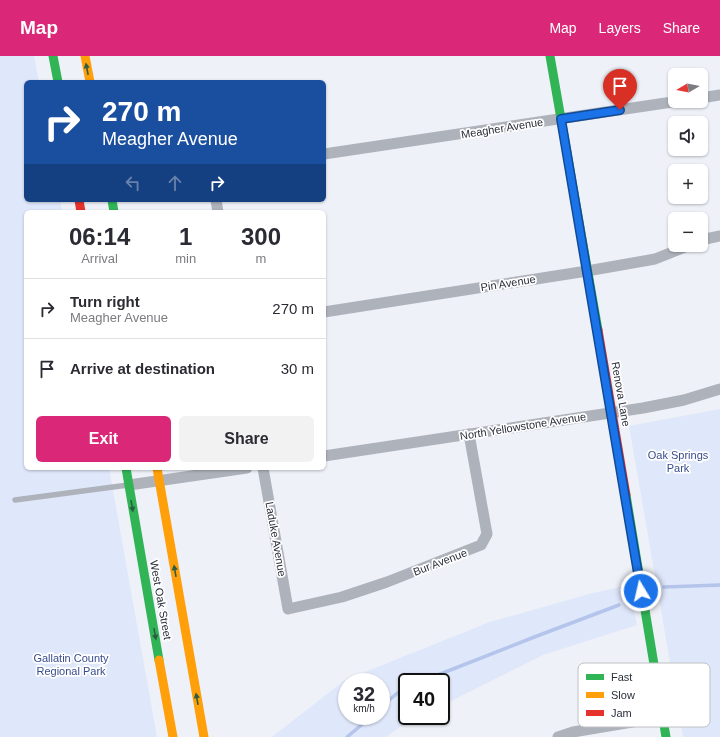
<!DOCTYPE html>
<meta charset="utf-8">
<style>
body{margin:0;font-family:Arial,sans-serif;background:#f2f2f3;color:#2b2b33;height:100vh;display:flex;flex-direction:column;font-size:15px;white-space:nowrap}
*{box-sizing:border-box;margin:0}
p{font-size:13px;color:#7c7c81}
.icon{flex:none;width:22px;height:22px;fill:none;stroke:currentColor;stroke-width:2;stroke-linecap:round;stroke-linejoin:round}
.map{position:relative;flex:1;overflow:hidden}
.drawer{position:absolute;left:24px;top:154px;width:302px;height:260px;display:flex;flex-direction:column;background:#fff;border-radius:6px;box-shadow:0 1px 3px #0004}
.drawer>*{flex:none}
.top-card{position:absolute;left:24px;top:24px;width:302px;height:122px;border-radius:6px;box-shadow:0 1px 3px #0004;background:#1a4fa0;color:#fff;overflow:hidden}
.needle{width:26px;rotate:260deg}
.controls{position:absolute;left:668px;top:12px;display:grid;gap:8px}
.controls a{display:grid;place-items:center;width:40px;height:40px;border-radius:6px;background:#fff;box-shadow:0 1px 3px #0004;font-size:20px}
.speed{position:absolute;left:338px;top:617px;display:flex;gap:8px;font-size:20px;font-weight:700;text-align:center}
.speed>*{display:grid;place-content:center;width:52px;height:52px;border-radius:50%;background:#fff;box-shadow:0 1px 3px #0004;line-height:1}
.speed small{font-size:10px;font-weight:400}
.speed .limit{border:2px solid #111;border-radius:6px;background:#fff;color:#111}
.pin{position:absolute;display:grid;place-items:center;width:34px;height:34px;color:#fff;margin:-41px -17px;border-radius:50% 50% 50% 0;rotate:-45deg;box-shadow:0 0 4px #0007}
.pin .icon{rotate:45deg}
.me{position:absolute;width:44px;margin:-22px;rotate:351deg;stroke-linejoin:round;filter:drop-shadow(0 0 3px #0008)}
.turn{display:flex;align-items:center;gap:14px;height:84px;padding:0 12px;font-size:18px}
.turn .icon{width:52px;height:52px;stroke-width:2.5}
.turn b{display:block;font-size:28px;line-height:34px}
.lanes{display:flex;align-items:center;height:38px;padding:0 12px;background:#0003;justify-content:center;gap:20px;direction:ltr}
.lanes .off{opacity:.35}
.eta{display:flex;justify-content:space-evenly;align-items:center;height:68px;text-align:center}
.eta b{font-size:24px;font-weight:700;line-height:28px}
.cta{display:flex;gap:8px;margin-top:auto;padding:8px 12px}
.cta a{flex:1;height:46px;border-radius:6px;background:#db2777;color:#fff;font-size:16px;font-weight:700;line-height:46px;text-align:center}
.cta a+a{background:#f2f2f3;color:#2b2b33}
ul{padding:0;list-style:none}
li{display:flex;align-items:center;gap:12px;height:60px;padding:0 12px;border-top:1px solid #e1e1e2}
li div{flex:1}
li b{display:block;font-size:15px}
li em{font-style:normal}
header{display:flex;align-items:center;gap:24px;box-sizing:border-box;height:56px;padding:0 20px;background:#db2777;color:#fff}
header strong{font-size:19px}
nav{display:flex;gap:22px;margin-inline-start:auto;font-size:14px}
.map>svg:first-child{display:block}
.green{fill:#dfe7fb;fill-rule:evenodd}
.lines{fill:none;stroke-linecap:round;stroke-linejoin:round}
.stream{stroke:#b5c4eb;stroke-width:3.5}
.lane{stroke:#aeb2ba;stroke-width:5.5}
.street{stroke:#aeb2ba;stroke-width:11}
.fast{stroke:#30b455;stroke-width:9}
.slow{stroke:#ff9f0a;stroke-width:9}
.jam{stroke:#e5322d;stroke-width:9}
.oneway{fill:#2b5d43}
.route-casing{stroke:#114b97;stroke-width:10}
.route{stroke:#1a73e8;stroke-width:7}
.labels{text-anchor:middle;stroke-width:3.5;stroke-linejoin:round;paint-order:stroke}
.street-label{font-size:11px;fill:#292e3a;stroke:#fff}
.park-label{font-size:11px;fill:#374c8c;stroke:#fff}
.key{fill:#fff;stroke:#bfc0c4;stroke-width:1}
.key-label{font-size:11px;fill:#292e3a}
</style>
<header>
<strong>Map</strong>
<nav><a>Map</a><a>Layers</a><a>Share</a></nav>
</header>
<div class="map">
<svg width="720" height="681" viewBox="0 0 720 681">
<rect width="100%" height="100%" fill="#eef1f8"/>
<!-- green -->
<g class="green">
<path d="M0 0H34L39 26H26V144H60L62 156H26V412H109L157 681H0Z"/>
<path d="M720 353V681H683L629 370Z"/>
<path d="M629 529 637 569 543 599 441 650V626H407V660H421L400 671 386 681H272L345 624 490 566 589 538ZM347 626H381V660H347Z"/>
</g>
<g class="lines">
<!-- stream -->
<g class="stream">
<path d="M664 531 720 529"/>
<path d="M420 626 537 580 619 549"/>
<path d="M381 651 401 634 407 631"/>
<path d="M347 681 372 660"/>
</g>
<!-- lane -->
<path class="lane" d="M15 444 128 429"/>
<!-- street -->
<g class="street">
<path d="M701 42 720 39"/>
<path d="M324 98 679 45"/>
<path d="M216 144 218 156"/>
<path d="M701 184 720 180"/>
<path d="M324 256 587 215 655 203 690 189"/>
<path d="M324 400 643 352 684 344 720 333"/>
<path d="M263 412 288 553 342 541 387 526 481 489 487 478 469 378"/>
<path d="M129 429 247 412"/>
<path d="M558 681 573 676 662 661"/>
</g>
<!-- fast -->
<g class="fast">
<path d="M53 0 58 26"/>
<path d="M550 0 598 274"/>
<path d="M112 144 114 156"/>
<path d="M126 412 159 604"/>
<path d="M626 439 666 681"/>
</g>
<!-- slow -->
<g class="slow">
<path d="M85 0 90 26"/>
<path d="M157 412 204 681"/>
<path d="M159 604 173 681"/>
</g>
<!-- jam -->
<g class="jam">
<path d="M79 144 81 156"/>
<path d="M598 274 626 439"/>
</g>
</g>
<!-- one-way arrows -->
<defs><path id="oneway-solid" d="M-6-.8H1V-3.2L6.5 0L1 3.2V.8H-6Z"/></defs>
<g class="oneway">
<use href="#oneway-solid" transform="translate(87 13) rotate(-101)"/>
<use href="#oneway-solid" transform="translate(132 450) rotate(80)"/>
<use href="#oneway-solid" transform="translate(175 515) rotate(-100)"/>
<use href="#oneway-solid" transform="translate(155 578) rotate(80)"/>
<use href="#oneway-solid" transform="translate(197 643) rotate(-100)"/>
</g>
<g class="lines">
<!-- route casing -->
<g class="route-casing">
<path id="route" d="M620 54 561 63 641 535"/>
</g>
<!-- route -->
<use href="#route" class="route"/>
</g>
<g class="labels">
<!-- street labels -->
<g class="street-label">
<text transform="translate(502 72) rotate(-9)" y="4">Meagher Avenue</text>
<text transform="translate(508 227) rotate(-9)" y="4">Pin Avenue</text>
<text transform="translate(621 338) rotate(80)" y="4">Renova Lane</text>
<text transform="translate(523 370) rotate(-9)" y="4">North Yellowstone Avenue</text>
<text transform="translate(276 483) rotate(80)" y="4">Laduke Avenue</text>
<text transform="translate(440 506) rotate(-21)" y="4">Bur Avenue</text>
<text transform="translate(161 544) rotate(80)" y="4">West Oak Street</text>
</g>
<!-- park labels -->
<g class="park-label">
<text x="678" y="403">Oak Springs<tspan x="678" dy="13">Park</tspan></text>
<text x="71" y="606">Gallatin County<tspan x="71" dy="13">Regional Park</tspan></text>
</g>
</g>
<!-- legend -->
<rect x="578" y="607" width="132" height="64" rx="6" class="key"/>
<rect x="586" y="618" width="18" height="6" fill="#30b455"/>
<rect x="586" y="636" width="18" height="6" fill="#ff9f0a"/>
<rect x="586" y="654" width="18" height="6" fill="#e5322d"/>
<g class="key-label">
<text x="611" y="625">Fast</text>
<text x="611" y="643">Slow</text>
<text x="611" y="661">Jam</text>
</g>
</svg>
<div class="controls">
<a><svg class="needle" viewBox="-14 -14 28 28"><path d="M0-13l5 13h-10z" fill="#e53935"/><path d="M0 13l5-13h-10z" fill="#7c7c81"/></svg></a>
<a><svg class="icon" aria-label="sound" viewBox="0 0 24 24"><path d="M4 9h4l5-4v14l-5-4H4zM17 9q2 3 0 6"/></svg></a>
<a>+</a>
<a>−</a>
</div>
<div class="speed"><div>32<small>km/h</small></div><div class="limit">40</div></div>
<div class="pin" style="left:620px;top:54px;background:#d93025"><svg class="icon" aria-label="arrive" viewBox="0 0 24 24"><path d="M6 21V4h12l-3 4 3 4H6"/></svg></div>
<svg class="me" style="left:641px;top:535px" viewBox="-20 -20 40 40"><circle r="17" fill="#1a73e8" stroke="#fff" stroke-width="3"/><path d="M0-11L8 9 0 5-8 9z" fill="#fff"/></svg>
<div class="top-card">
<div class="turn"><svg class="icon" aria-label="right" viewBox="0 0 24 24"><path d="M7 20v-9h11M14 6l5 5-5 5"/></svg><div><b>270 m</b>Meagher Avenue</div></div>
<div class="lanes"><svg class="icon off" aria-label="left" viewBox="0 0 24 24"><path d="M17 20v-9H6M10 6l-5 5 5 5"/></svg><svg class="icon off" aria-label="ahead" viewBox="0 0 24 24"><path d="M12 20V5M6 11l6-6 6 6"/></svg><svg class="icon" aria-label="right" viewBox="0 0 24 24"><path d="M7 20v-9h11M14 6l5 5-5 5"/></svg></div>
</div>
<section class="drawer">
<div class="eta">
<div><b>06:14</b><p>Arrival</p></div>
<div><b>1</b><p>min</p></div>
<div><b>300</b><p>m</p></div>
</div>
<ul>
<li><svg class="icon" aria-label="right" viewBox="0 0 24 24"><path d="M7 20v-9h11M14 6l5 5-5 5"/></svg><div><b>Turn right</b><p>Meagher Avenue</p></div><em>270 m</em></li>
<li><svg class="icon" aria-label="arrive" viewBox="0 0 24 24"><path d="M6 21V4h12l-3 4 3 4H6"/></svg><div><b>Arrive at destination</b></div><em>30 m</em></li>
</ul>
<div class="cta"><a>Exit</a><a>Share</a></div>
</section>
</div>
